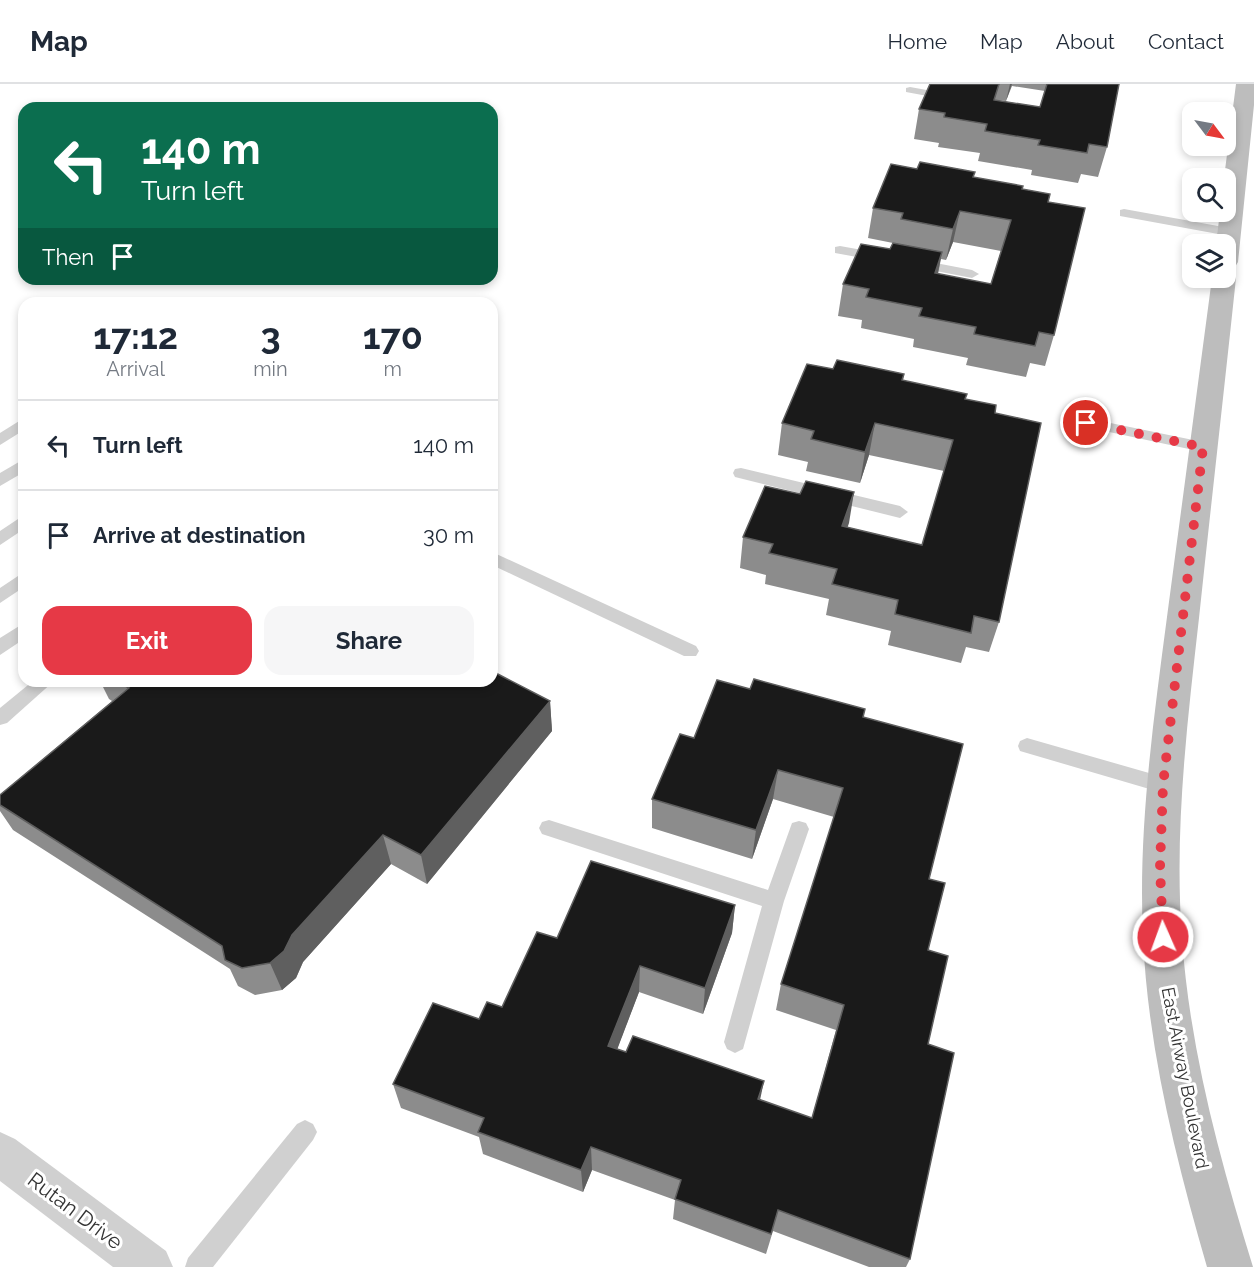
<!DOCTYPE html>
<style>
body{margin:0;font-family:Raleway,sans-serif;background:#f6f6f7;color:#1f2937;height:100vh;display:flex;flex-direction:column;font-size:22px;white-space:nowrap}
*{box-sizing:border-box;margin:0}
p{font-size:20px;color:#747a83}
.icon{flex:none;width:33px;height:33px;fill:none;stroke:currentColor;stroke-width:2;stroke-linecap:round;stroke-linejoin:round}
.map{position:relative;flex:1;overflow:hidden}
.details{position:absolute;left:18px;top:213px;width:480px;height:390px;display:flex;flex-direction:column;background:#fff;border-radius:18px;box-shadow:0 3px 9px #0003}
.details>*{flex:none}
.hud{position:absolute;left:18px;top:18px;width:480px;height:183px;border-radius:18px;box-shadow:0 3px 9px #0003;background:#0b6e4f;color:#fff;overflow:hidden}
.needle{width:39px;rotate:122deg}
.controls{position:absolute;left:1182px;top:18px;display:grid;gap:12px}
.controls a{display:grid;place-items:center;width:54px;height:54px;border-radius:12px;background:#fff;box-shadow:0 3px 9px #0003;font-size:30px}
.pin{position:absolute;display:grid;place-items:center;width:51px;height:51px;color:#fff;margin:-26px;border:3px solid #fff;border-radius:50%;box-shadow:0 2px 6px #0007}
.me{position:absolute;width:66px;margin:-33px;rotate:358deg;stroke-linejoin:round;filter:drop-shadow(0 0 4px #0008)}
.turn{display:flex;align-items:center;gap:21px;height:126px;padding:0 24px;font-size:27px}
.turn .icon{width:78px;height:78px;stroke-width:2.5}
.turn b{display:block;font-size:42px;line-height:51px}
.then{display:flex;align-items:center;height:57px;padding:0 24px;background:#0003;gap:12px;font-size:22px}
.eta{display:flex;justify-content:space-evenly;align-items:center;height:102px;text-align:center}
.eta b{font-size:36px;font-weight:700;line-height:42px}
.primary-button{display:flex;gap:12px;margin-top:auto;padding:12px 24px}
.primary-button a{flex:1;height:69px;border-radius:18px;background:#e63946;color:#fff;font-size:24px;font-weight:700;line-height:69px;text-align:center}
.primary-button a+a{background:#f6f6f7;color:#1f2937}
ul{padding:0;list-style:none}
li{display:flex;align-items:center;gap:18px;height:90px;padding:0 24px;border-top:2px solid #e0e1e3}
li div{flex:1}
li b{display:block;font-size:22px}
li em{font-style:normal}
header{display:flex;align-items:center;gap:36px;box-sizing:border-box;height:84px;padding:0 30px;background:#fff;border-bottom:2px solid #e0e1e3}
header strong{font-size:28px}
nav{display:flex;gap:33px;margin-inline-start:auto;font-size:21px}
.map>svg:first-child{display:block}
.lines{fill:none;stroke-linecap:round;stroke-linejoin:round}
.lane{fill:#d0d0d0;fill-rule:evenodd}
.street{fill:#d0d0d0;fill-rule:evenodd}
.secondary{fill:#bdbdbd;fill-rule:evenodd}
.wall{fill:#8c8c8c;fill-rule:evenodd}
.shaded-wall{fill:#5f5f5f}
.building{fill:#1a1a1a;stroke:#5f5f5f;stroke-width:1.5}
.route{stroke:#e63946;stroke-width:10;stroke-dasharray:0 18}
.labels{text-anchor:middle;stroke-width:6;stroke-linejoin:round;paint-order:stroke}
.street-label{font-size:18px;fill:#333;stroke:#fff}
.near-street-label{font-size:21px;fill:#333;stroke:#fff}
</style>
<header>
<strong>Map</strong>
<nav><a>Home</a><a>Map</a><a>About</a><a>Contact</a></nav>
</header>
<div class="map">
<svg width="1254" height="1183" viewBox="0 0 1254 1183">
<rect width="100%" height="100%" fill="#fff"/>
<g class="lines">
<!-- lane -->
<g class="lane">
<path d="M910 3 949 10 955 13 949 16 906 8V4Z"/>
<path d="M1124 125 1229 144 1235 148 1229 152 1120 132V126Z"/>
<path d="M840 162 879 169 886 173 879 177 835 169V163Z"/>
<path d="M915 175 972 186 979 190 972 194 910 182 908 179Z"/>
<path d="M24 334V346L0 361V349Z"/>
<path d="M1086 334 1203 358 1211 363 1203 368 1081 342 1078 339Z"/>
<path d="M24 375V388L0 402V389Z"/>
<path d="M741 384 900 422 908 428 900 434 735 393 733 389 735 385Z"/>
<path d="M24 431V445L0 461V447Z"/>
<path d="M492 468 696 562 699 567 696 572H684L492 481Z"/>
<path d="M24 488V503L0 519V504Z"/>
<path d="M24 539V555L0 571V554Z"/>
<path d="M33 597H54L7 639 0 641V624Z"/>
<path d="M1027 654 1163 693 1170 695 1173 701 1170 707 1163 709 1020 667 1018 662 1020 657Z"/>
<path d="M549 736 768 806 792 739 799 737 806 739 809 745 784 817 743 965 735 969 727 965 724 958 762 822 542 750 539 744 542 738Z"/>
<path d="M305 1036 313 1040 317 1048 313 1056 213 1183H185L188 1174 297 1040Z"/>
</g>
<!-- street -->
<path class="street" d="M0 1048 15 1055 166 1167 173 1183H113L0 1097Z"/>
<!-- secondary -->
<g class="secondary">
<path d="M1236 0H1254V21L1238 178 1235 183 1226 185V160H1216L1220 128H1226L1224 94Z"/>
<path d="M1226 187 1233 189 1236 194C1224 307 1211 421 1199 534 1187 641 1174 747 1182 855 1190 967 1220 1076 1253 1183H1207C1176 1075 1148 966 1143 853 1138 745 1153 640 1167 533 1182 420 1197 307 1212 194H1226Z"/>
</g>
</g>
<!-- wall -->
<g class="wall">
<path d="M930 0H1119L1107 63 1098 93 1081 90 1078 99 1031 91 1032 86 978 77 980 69 938 63 939 59 914 55 919 25ZM1012 2 1045 7 1040 23 996 16 1006 17Z"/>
<path d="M917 85 974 93 1023 105 1048 118 1054 251 1045 282 1030 279 1026 293 966 281 968 274 913 263 914 255 861 244 862 236 838 232 843 200 890 165 893 159 868 154 873 124ZM953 158 1001 167 991 200 938 190 941 175 946 176Z"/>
<path d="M833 285 904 290 903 297 965 315 995 329 999 538 989 568 966 563 961 579 888 561 891 547 826 531 829 515 765 500 766 491 740 484 743 453 800 410 854 408 847 443 922 461 944 387 869 371 860 399 806 387 808 378 778 371 782 339Z"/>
<path d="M100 597H492L550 617 552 647 427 800 391 780 303 878 296 894 282 906 255 911 238 902 230 885 13 746 0 727V711L112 617 109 615Z"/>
<path d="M750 605 863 633 929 795 928 960 910 1175 906 1183H869L773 1147 766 1170 673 1135 675 1116 592 1086 583 1108 483 1070 479 1053 401 1024 393 1000 479 935 502 923 557 854 735 821 732 849 703 930 639 908 617 965 812 1034 836 946 776 926 781 900 834 733 773 715 752 775 652 744V715L694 654Z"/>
</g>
<!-- shaded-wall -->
<g class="shaded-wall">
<path d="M1010 0H1012L1006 17Z"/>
<path d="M960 127 953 158 946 176 953 145Z"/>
<path d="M942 168 936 199 935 189Z"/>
<path d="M875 339 869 371 860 399 865 368Z"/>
<path d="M854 408 849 439 837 474 842 442Z"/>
<path d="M550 617 552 647 427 800 421 771Z"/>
<path d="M778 686 773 715 752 775 756 746Z"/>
<path d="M383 751 391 780 303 878 296 894 282 906 270 879 292 851Z"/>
<path d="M735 821 732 849 703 930 705 904Z"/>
<path d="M640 882 639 908 609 987 608 962Z"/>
<path d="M764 997 759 1021 758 1015Z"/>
<path d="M591 1063 592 1086 583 1108 581 1086Z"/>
</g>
<!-- building -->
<g class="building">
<path d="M930 0H999L994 16 1040 23 1047 0H1119L1107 63 1089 60 1087 69 1038 61 1040 56 985 47 987 40 944 33 945 29 919 25Z"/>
<path d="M920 78 975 88 973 93 1023 102 1022 105 1050 110 1048 118 1085 124 1054 251 1039 248 1035 262 974 250 976 243 919 232 922 224 866 213 869 205 843 200 861 160 890 165 893 159 942 168 935 189 991 200 1011 136 960 127 953 145 901 135 903 129 873 124 891 80 917 85Z"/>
<path d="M837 276 904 290 902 296 967 310 965 315 996 321 995 329 1041 339 999 538 974 532 971 549 895 530 898 516 832 500 837 485 769 469 773 460 743 453 765 402 800 410 806 397 854 408 842 442 922 461 953 356 875 339 865 368 811 355 814 347 782 339 807 280 833 285Z"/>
<path d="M492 587 550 617 421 771 383 751 292 851 284 867 270 879 242 884 225 876 222 862 0 721V711L129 604 116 597H492Z"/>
<path d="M754 595 865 625 863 633 963 660 929 795 945 799 928 866 948 872 928 960 954 969 910 1175 778 1126 771 1150 675 1115 681 1096 591 1063 581 1086 478 1048 484 1034 393 1000 433 919 479 935 487 918 502 923 537 848 557 854 591 777 735 821 705 904 640 882 608 962 626 968 633 952 764 997 758 1015 812 1034 844 921 781 900 843 704 778 686 756 746 652 715 680 650 694 654 717 596 750 605Z"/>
</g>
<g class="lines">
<!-- route -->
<path class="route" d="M1086 339 1203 363 1163 701 1160 783 1163 853"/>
</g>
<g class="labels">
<!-- street labels -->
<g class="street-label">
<text transform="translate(1185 994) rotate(79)" y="6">East Airway Boulevard</text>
</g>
<!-- near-street labels -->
<g class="near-street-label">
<text transform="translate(75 1127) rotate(37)" y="7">Rutan Drive</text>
</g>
</g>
</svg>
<div class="controls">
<a><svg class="needle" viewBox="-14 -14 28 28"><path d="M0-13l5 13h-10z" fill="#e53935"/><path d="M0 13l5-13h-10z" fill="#747a83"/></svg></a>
<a><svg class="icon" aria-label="search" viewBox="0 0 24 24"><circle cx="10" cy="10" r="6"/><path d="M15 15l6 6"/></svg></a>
<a><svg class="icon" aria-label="layers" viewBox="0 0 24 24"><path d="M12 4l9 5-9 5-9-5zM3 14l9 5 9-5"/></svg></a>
</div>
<div class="pin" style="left:1086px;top:339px;background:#d93025"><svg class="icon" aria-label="arrive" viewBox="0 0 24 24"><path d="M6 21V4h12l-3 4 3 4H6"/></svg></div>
<svg class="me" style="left:1163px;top:853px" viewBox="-20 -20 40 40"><circle r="17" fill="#e63946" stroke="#fff" stroke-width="3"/><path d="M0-11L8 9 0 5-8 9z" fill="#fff"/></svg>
<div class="hud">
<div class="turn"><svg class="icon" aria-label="left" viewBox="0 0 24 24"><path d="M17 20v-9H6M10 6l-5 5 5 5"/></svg><div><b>140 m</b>Turn left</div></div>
<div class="then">Then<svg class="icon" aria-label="arrive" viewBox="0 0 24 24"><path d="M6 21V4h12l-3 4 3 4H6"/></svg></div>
</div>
<section class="details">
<div class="eta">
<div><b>17:12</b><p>Arrival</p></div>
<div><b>3</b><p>min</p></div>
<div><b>170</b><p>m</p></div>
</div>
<ul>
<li><svg class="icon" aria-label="left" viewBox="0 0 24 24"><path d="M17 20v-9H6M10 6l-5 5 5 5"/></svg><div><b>Turn left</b></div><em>140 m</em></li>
<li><svg class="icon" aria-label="arrive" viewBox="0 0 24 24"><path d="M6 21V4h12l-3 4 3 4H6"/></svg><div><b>Arrive at destination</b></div><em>30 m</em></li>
</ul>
<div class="primary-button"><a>Exit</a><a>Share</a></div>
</section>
</div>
